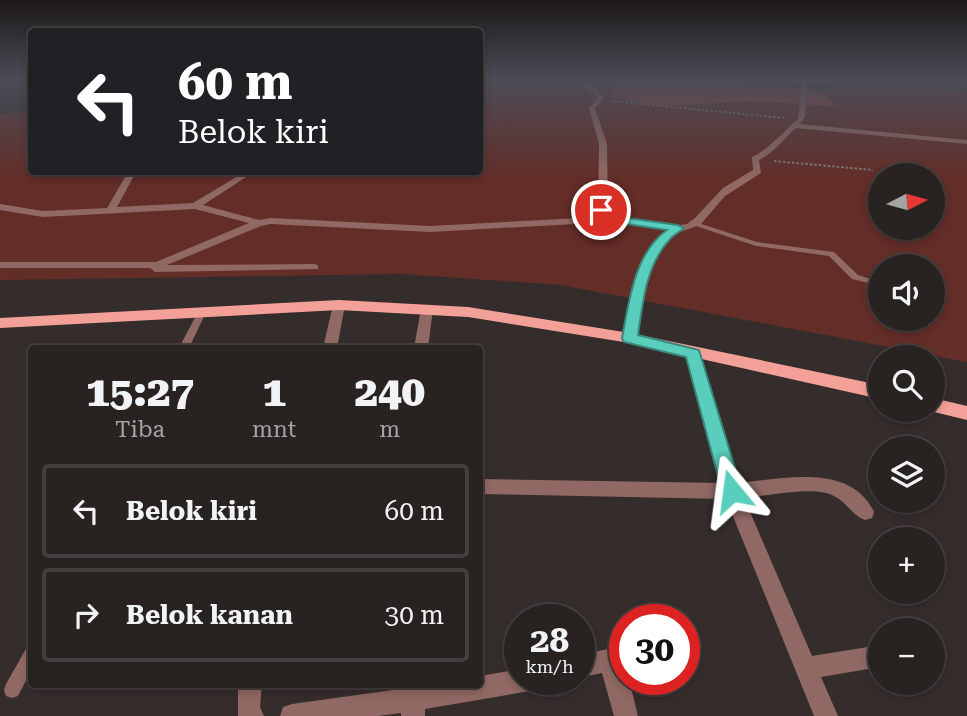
<!DOCTYPE html>
<html lang="id">
<meta charset="utf-8">
<style>
body{margin:0;font-family:"Roboto Serif",serif;background:#342f2e;color:#f1f3f6;height:100vh;display:flex;flex-direction:column;font-size:26px;white-space:nowrap}
*{box-sizing:border-box;margin:0}
p{font-size:23px;color:#a5a4a5}
.icon{flex:none;width:38px;height:38px;fill:none;stroke:currentColor;stroke-width:2;stroke-linecap:round;stroke-linejoin:round}
.map{position:relative;flex:1;overflow:hidden}
.drawer{position:absolute;left:28px;top:345px;width:455px;height:343px;display:flex;flex-direction:column;background:#282221;border-radius:7px;box-shadow:0 4px 10px #0003,0 0 0 2px #443f3f}
.drawer>*{flex:none}
.top-card{position:absolute;left:28px;top:28px;width:455px;height:147px;border-radius:7px;box-shadow:0 4px 10px #0003,0 0 0 2px #443f3f;background:#202124;color:#fff;overflow:hidden}
.needle{width:46px;rotate:84deg}
.fabs{position:absolute;left:868px;top:163px;display:grid;gap:14px}
.fabs a{display:grid;place-items:center;width:77px;height:77px;border-radius:50%;background:#282221;box-shadow:0 4px 10px #0003,0 0 0 2px #443f3f;font-size:35px}
.speed{position:absolute;left:504px;top:604px;display:flex;gap:14px;font-size:35px;font-weight:700;text-align:center}
.speed>*{display:grid;place-content:center;width:91px;height:91px;border-radius:50%;background:#282221;box-shadow:0 4px 10px #0003,0 0 0 2px #443f3f;line-height:1}
.speed small{font-size:18px;font-weight:400}
.speed .limit{border:10px solid #d22;background:#fff;color:#111}
.pin{position:absolute;display:grid;place-items:center;width:60px;height:60px;color:#fff;margin:-30px;border:4px solid #fff;border-radius:50%;box-shadow:0 2px 7px #0007}
.me{position:absolute;width:77px;margin:-38px;rotate:344deg;stroke-linejoin:round;filter:drop-shadow(0 0 5px #0008)}
.turn{display:flex;align-items:center;gap:24px;height:147px;padding:0 35px;font-size:32px}
.turn .icon{width:91px;height:91px;stroke-width:2.5}
.turn b{display:block;font-size:49px;line-height:60px}
.eta{display:flex;justify-content:space-evenly;align-items:center;height:119px;text-align:center}
.eta b{font-size:42px;font-weight:800;line-height:49px}
ul{padding:0;list-style:none}
li{display:flex;align-items:center;gap:21px;height:94px;margin:0 14px 10px;padding:0 21px;border:4px solid #443f3f;border-radius:7px}
li div{flex:1}
li b{display:block;font-size:26px}
li em{font-style:normal}
.map>svg:first-child{display:block}
.green{fill:#632d28;fill-rule:evenodd}
.forest{fill:#98423c}
.lines{fill:none;stroke-linecap:round;stroke-linejoin:round}
.path{stroke:#7f7877;stroke-width:2;stroke-dasharray:2.5 2;stroke-linecap:butt}
.lane{fill:#916964;fill-rule:evenodd}
.street{fill:#916964;fill-rule:evenodd}
.primary{fill:#f3a198;fill-rule:evenodd}
.route{fill:#5acebc;stroke:#3a867a;stroke-width:2}
</style>
<div class="map">
<svg width="967" height="716" viewBox="0 0 967 716">
<rect width="100%" height="100%" fill="#352d2c"/>
<!-- green -->
<path class="green" d="M480 80H617L610 94C652 112 697 103 743 102 773 101 804 104 835 105L824 91 839 86 905 83 926 89 967 91V362L561 285 401 274 0 280V114L31 111 32 172H480ZM880 175H933V228H880ZM880 266H933V318H880Z"/>
<!-- forest -->
<path class="forest" d="M617 80H704L824 91 835 106C805 105 774 101 743 102 697 103 653 112 609 94Z"/>
<g class="lines">
<!-- path -->
<g class="path">
<path d="M612 101 785 118"/>
<path d="M774 161 873 170"/>
</g>
<!-- lane -->
<g class="lane">
<path d="M695 222 757 242 834 252 858 275 880 282V286L852 279 829 256 756 246 693 225V223Z"/>
<path d="M203 307 207 310 189 348H179L199 310Z"/>
<path d="M32 644V669L18 696 12 698 6 696 4 690 6 684 27 647Z"/>
</g>
<!-- street -->
<g class="street">
<path d="M566 80 590 84 605 98 595 108 607 144 608 213 613 216 680 225 687 224 695 218 723 188 753 170 752 157C769 149 783 132 798 119L802 82 779 80H873L808 82 805 117 800 124 967 140V144L796 128C783 139 774 153 759 160L761 173 725 196 700 225 677 233 664 245 657 255 647 281 637 338 630 342 623 338C630 299 636 257 668 230L610 222 430 232 271 224 261 226 167 265 314 264 318 265V269L155 272 150 268H0V262H156L249 223 195 209 43 217 0 210V204L43 211 107 208 128 172H136L117 207 193 203 245 172H254L203 205 259 220 271 218 430 226 600 217 598 214 599 144 589 108 598 98 586 86Z"/>
<path d="M339 301 345 305 337 348H323L333 305Z"/>
<path d="M427 305 433 309 428 348H414L421 309Z"/>
<path d="M693 348 700 353 739 483C781 479 851 462 874 512L872 518 865 520C853 516 846 502 834 496 815 485 766 496 744 498L812 656 880 645V667L821 677 838 716H814L726 499 480 494V479L721 483 686 353Z"/>
<path d="M608 649C621 654 625 666 625 679H629L638 716H614L602 673 579 678V655Z"/>
<path d="M520 669V679H542L538 687 530 691 425 709V716H401V713L378 716H280L283 707 292 704 400 689 399 684H480V676Z"/>
<path d="M238 684H262L260 707 264 716H238Z"/>
</g>
<!-- primary -->
<g class="primary">
<path d="M339 300 468 307 630 333 880 385V399L630 343 468 317 339 310 0 328V318Z"/>
<path d="M933 398 967 406V420L926 410H933Z"/>
</g>
</g>
<!-- sky -->
<linearGradient id="sky" x2="0" y2="1"><stop stop-color="#1d1918"/><stop offset="0.44" stop-color="#4b4c56"/><stop offset="1" stop-color="#4b4c56" stop-opacity="0"/></linearGradient>
<rect width="967" height="180" fill="url(#sky)"/>
<!-- route -->
<path class="route" d="M601 207 613 216 678 225 684 228C680 232 675 234 671 238 646 264 643 302 638 335L699 350 742 491 739 498 732 500 725 498 722 491 686 357 624 342 622 338C629 302 634 253 667 230L606 221 596 210Z"/>
</svg>
<div class="fabs">
<a><svg class="needle" viewBox="-14 -14 28 28"><path d="M0-13l5 13h-10z" fill="#e53935"/><path d="M0 13l5-13h-10z" fill="#a5a4a5"/></svg></a>
<a><svg class="icon" aria-label="sound" viewBox="0 0 24 24"><path d="M4 9h4l5-4v14l-5-4H4zM17 9q2 3 0 6"/></svg></a>
<a><svg class="icon" aria-label="search" viewBox="0 0 24 24"><circle cx="10" cy="10" r="6"/><path d="M15 15l6 6"/></svg></a>
<a><svg class="icon" aria-label="layers" viewBox="0 0 24 24"><path d="M12 4l9 5-9 5-9-5zM3 14l9 5 9-5"/></svg></a>
<a>+</a>
<a>−</a>
</div>
<div class="speed"><div>28<small>km/h</small></div><div class="limit">30</div></div>
<div class="pin" style="left:601px;top:210px;background:#d93025"><svg class="icon" aria-label="arrive" viewBox="0 0 24 24"><path d="M6 21V4h12l-3 4 3 4H6"/></svg></div>
<svg class="me" style="left:732px;top:491px" viewBox="-20 -20 40 40"><path d="M0-17L14 15 0 8-14 15z" fill="#5acebc" stroke="#fff" stroke-width="4"/></svg>
<div class="top-card">
<div class="turn"><svg class="icon" aria-label="left" viewBox="0 0 24 24"><path d="M17 20v-9H6M10 6l-5 5 5 5"/></svg><div><b>60 m</b>Belok kiri</div></div>
</div>
<section class="drawer">
<div class="eta">
<div><b>15:27</b><p>Tiba</p></div>
<div><b>1</b><p>mnt</p></div>
<div><b>240</b><p>m</p></div>
</div>
<ul>
<li><svg class="icon" aria-label="left" viewBox="0 0 24 24"><path d="M17 20v-9H6M10 6l-5 5 5 5"/></svg><div><b>Belok kiri</b></div><em>60 m</em></li>
<li><svg class="icon" aria-label="right" viewBox="0 0 24 24"><path d="M7 20v-9h11M14 6l5 5-5 5"/></svg><div><b>Belok kanan</b></div><em>30 m</em></li>
</ul>
</section>
</div>
